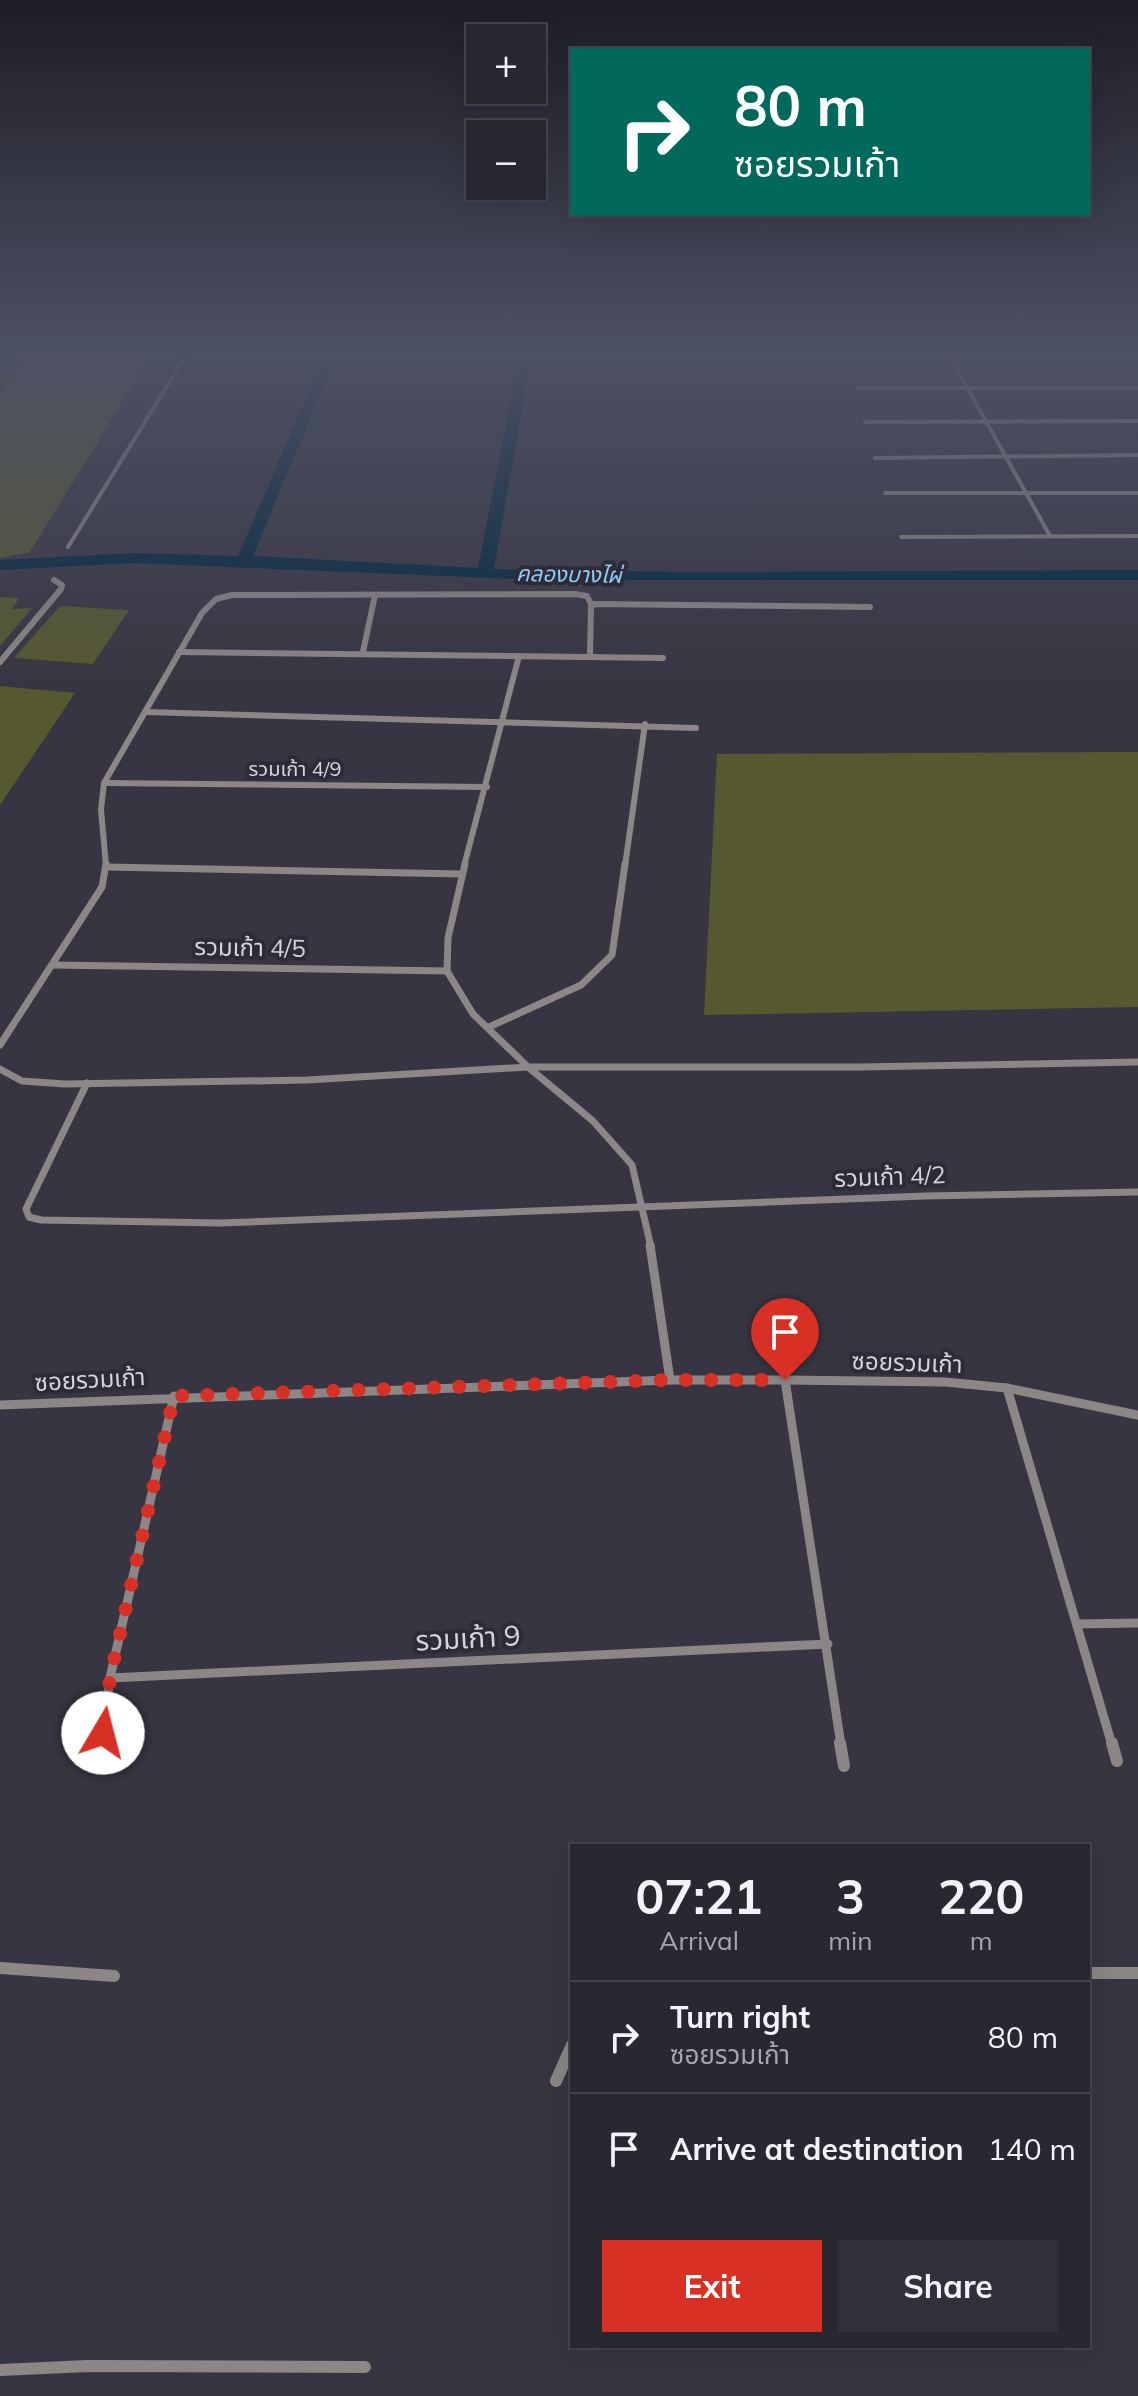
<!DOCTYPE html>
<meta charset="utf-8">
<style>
body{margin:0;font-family:Mulish,"Noto Sans Thai",sans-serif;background:#313039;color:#f1f3f6;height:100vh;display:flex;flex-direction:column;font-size:30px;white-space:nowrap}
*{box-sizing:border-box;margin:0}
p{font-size:26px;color:#a5a6ab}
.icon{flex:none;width:44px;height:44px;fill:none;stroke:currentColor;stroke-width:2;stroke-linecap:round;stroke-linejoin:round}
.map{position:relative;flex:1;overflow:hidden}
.panel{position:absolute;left:570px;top:1844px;width:520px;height:504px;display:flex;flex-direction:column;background:#292831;border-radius:0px;box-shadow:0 8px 32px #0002,0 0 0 2px #45444d}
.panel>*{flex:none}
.top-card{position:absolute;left:570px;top:48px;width:520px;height:168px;border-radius:0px;box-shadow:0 8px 32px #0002,0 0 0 2px #45444d;background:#00695c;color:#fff;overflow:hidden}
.buttons{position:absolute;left:466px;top:24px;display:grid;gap:16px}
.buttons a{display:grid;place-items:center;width:80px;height:80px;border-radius:0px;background:#292831;box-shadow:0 8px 32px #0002,0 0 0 2px #45444d;font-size:40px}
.pin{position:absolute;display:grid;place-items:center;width:68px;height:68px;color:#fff;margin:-82px -34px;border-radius:50% 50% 50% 0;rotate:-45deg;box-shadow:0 0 8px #0007}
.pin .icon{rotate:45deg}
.me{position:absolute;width:88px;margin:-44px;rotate:8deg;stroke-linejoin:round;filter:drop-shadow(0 0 6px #0008)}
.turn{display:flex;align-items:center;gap:28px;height:168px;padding:0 32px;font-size:36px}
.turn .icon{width:104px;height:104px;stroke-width:2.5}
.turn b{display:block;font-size:56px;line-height:68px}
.eta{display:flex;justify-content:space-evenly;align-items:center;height:136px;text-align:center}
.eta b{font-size:48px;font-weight:700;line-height:56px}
.cta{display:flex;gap:16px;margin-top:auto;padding:16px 32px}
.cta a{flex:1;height:92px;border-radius:0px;background:#d93025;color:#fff;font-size:32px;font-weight:700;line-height:92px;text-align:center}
.cta a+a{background:#313039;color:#f1f3f6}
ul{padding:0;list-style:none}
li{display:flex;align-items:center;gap:24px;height:112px;padding:0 32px;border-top:2px solid #45444d}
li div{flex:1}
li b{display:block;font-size:30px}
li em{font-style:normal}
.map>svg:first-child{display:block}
.green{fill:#565830}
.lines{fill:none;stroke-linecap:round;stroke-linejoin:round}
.canal{fill:#02273f;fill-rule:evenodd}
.street-far4{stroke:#8d8687;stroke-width:4}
.street-far3{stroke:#8d8687;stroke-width:6}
.street-far2{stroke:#8d8687;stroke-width:7}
.street-far1{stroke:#8d8687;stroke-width:9}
.street{stroke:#8d8687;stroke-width:12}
.route{stroke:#d93025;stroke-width:14;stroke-dasharray:0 25.2}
.labels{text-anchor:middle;stroke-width:8;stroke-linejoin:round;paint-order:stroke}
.far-street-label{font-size:20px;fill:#d5d4dc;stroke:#2d2b36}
.far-water-label{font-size:22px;font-style:italic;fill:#8fcbf9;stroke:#2d2b36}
.street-label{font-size:24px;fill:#d5d4dc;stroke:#2d2b36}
.near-street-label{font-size:28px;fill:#d5d4dc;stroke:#2d2b36}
</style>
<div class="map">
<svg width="1138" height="2396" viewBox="0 0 1138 2396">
<rect width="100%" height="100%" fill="#373541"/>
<!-- green -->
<g class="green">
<path d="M30 352H153L30 552 0 558V393Z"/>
<path d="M0 597 19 598 12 609 32 608 0 646Z"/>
<path d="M60 606 129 610 93 664 14 658Z"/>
<path d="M0 686 75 693 0 805Z"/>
<path d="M1138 752V1007L704 1015 717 754Z"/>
</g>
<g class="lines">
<!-- canal -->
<path class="canal" d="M326 352H338L253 556 478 568 520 352H532L494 569 688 572 1138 570V580H538L134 563 0 570V560L134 553 238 556Z"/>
<!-- street-far4 -->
<g class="street-far4">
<path d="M0 353H11"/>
<path d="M949 355 1050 536"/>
<path d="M834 357 1113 356"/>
<path d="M857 388H1138"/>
<path d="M865 422 1138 421"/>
<path d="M875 458 1138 455"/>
<path d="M885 493H1138"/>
<path d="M901 537 1138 536"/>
<path d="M68 547 188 352"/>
</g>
<!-- street-far3 -->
<g class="street-far3">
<path d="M179 652 663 658"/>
<path d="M363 652 375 595"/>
<path d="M590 656 591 604 870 607"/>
<path d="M0 662 61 589 62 585 54 580"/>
<path d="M145 712 696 728"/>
<path d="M104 783 487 787"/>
<path d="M106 866 101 809 104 783 202 613 216 599 232 595 575 594 587 596 591 604"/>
<path d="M464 866 519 656"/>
<path d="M625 866 645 724"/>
</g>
<!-- street-far2 -->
<g class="street-far2">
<path d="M465 864 448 938 447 971 473 1014 528 1067 593 1121 632 1165 651 1247"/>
<path d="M107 867 462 874"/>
<path d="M53 965 447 971"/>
<path d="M489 1027 581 985 612 955 625 864"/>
<path d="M0 1045 102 887 106 864"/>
<path d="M0 1069 22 1081 65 1084 307 1080 528 1067H860L1138 1062"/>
<path d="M87 1083 26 1209 29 1217 41 1220 221 1223 925 1196 1138 1192"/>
</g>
<!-- street-far1 -->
<g class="street-far1">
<path d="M650 1245 670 1380"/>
<path d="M785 1380 841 1745"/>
<path d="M1007 1388 1112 1745"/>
<path d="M174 1396 110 1678 828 1644"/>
<path d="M0 1405 670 1380H785L945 1382 1007 1388 1138 1415"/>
<path d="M1077 1624 1138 1623"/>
<path d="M103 1733 110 1678"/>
</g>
<!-- street -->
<g class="street">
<path d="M840 1743 844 1766"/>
<path d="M1112 1743 1117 1761"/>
<path d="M0 1968 114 1976"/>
<path d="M1088 1973H1138"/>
<path d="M556 2081 572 2045"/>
<path d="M0 2370 88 2366 365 2367"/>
</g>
</g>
<!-- sky -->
<linearGradient id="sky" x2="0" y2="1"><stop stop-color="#1e1d24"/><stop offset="0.51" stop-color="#4d5165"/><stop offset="1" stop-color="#4d5165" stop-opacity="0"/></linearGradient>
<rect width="1138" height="688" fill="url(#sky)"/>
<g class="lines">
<!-- route -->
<path class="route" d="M103 1733 110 1678 174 1396 670 1380H785"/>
</g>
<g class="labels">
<!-- far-street labels -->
<g class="far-street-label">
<text x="295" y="776">รวมเก้า 4/9</text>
</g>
<!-- far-water labels -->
<g class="far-water-label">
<text transform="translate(569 574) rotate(1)" y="8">คลองบางไผ่</text>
</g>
<!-- street labels -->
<g class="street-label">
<text transform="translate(250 948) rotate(1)" y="8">รวมเก้า 4/5</text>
<text transform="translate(890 1177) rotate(-2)" y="8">รวมเก้า 4/2</text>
<text transform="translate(907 1363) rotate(2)" y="8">ซอยรวมเก้า</text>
<text transform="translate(90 1380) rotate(-3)" y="8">ซอยรวมเก้า</text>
</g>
<!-- near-street labels -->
<g class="near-street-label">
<text transform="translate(468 1638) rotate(-3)" y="10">รวมเก้า 9</text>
</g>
</g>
</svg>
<div class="buttons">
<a>+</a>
<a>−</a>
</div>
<div class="pin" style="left:785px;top:1380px;background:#d93025"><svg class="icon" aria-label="arrive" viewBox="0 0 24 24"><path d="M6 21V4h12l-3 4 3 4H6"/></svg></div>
<svg class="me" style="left:103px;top:1733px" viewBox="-20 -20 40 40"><circle r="19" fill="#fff"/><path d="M0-13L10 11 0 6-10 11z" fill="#d93025"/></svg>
<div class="top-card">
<div class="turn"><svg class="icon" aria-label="right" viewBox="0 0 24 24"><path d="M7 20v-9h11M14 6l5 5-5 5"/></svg><div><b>80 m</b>ซอยรวมเก้า</div></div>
</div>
<section class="panel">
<div class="eta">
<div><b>07:21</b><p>Arrival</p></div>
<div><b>3</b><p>min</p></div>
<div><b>220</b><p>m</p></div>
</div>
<ul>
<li><svg class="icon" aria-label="right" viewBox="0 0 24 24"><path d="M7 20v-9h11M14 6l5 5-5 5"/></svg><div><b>Turn right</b><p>ซอยรวมเก้า</p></div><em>80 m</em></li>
<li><svg class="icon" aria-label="arrive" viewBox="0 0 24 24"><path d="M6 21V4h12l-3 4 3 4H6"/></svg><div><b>Arrive at destination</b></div><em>140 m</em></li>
</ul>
<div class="cta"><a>Exit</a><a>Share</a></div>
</section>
</div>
